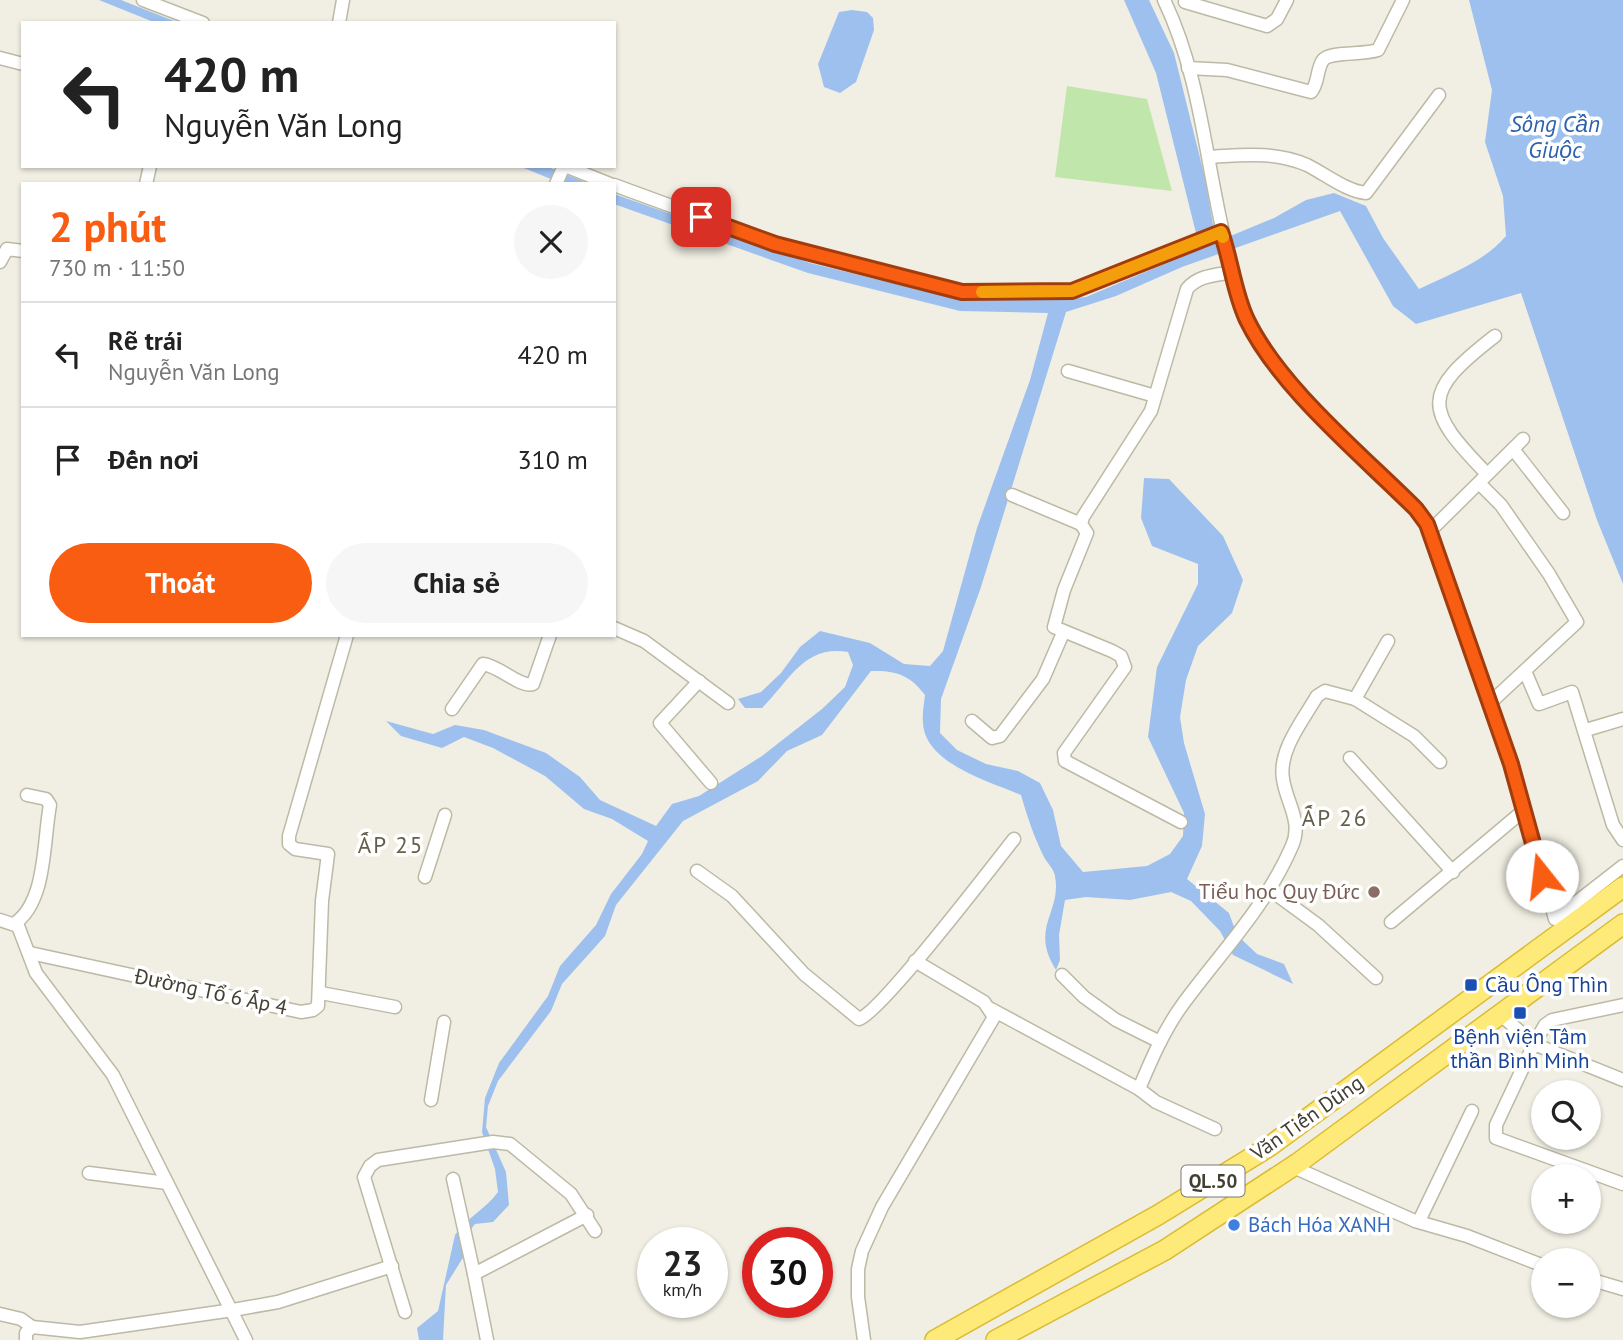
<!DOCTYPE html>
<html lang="vi">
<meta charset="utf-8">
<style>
body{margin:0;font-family:"PT Sans",sans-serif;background:#f6f6f6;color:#222;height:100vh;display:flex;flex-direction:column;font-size:26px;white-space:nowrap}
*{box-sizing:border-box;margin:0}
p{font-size:23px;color:#767676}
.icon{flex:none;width:38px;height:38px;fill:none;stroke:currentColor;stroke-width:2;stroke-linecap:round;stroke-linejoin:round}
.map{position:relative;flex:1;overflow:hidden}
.panel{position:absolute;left:21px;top:182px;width:595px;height:455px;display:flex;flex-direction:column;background:#fff;border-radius:0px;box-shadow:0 2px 5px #0004}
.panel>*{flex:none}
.top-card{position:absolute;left:21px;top:21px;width:595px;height:147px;border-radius:0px;box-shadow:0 2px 5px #0004;background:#fff;color:#222;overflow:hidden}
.fabs{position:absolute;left:1531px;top:1080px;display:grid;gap:14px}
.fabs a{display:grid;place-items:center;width:70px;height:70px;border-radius:50%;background:#fff;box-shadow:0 2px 5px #0004;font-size:35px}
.speed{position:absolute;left:637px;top:1227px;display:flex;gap:14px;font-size:35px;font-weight:700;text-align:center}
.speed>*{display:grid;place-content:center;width:91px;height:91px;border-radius:50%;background:#fff;box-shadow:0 2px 5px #0004;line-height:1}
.speed small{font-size:18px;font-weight:400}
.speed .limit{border:10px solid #d22;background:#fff;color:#111}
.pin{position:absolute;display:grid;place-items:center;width:60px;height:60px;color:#fff;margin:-30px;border-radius:14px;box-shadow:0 4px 10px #0006}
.me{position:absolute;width:77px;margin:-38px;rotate:344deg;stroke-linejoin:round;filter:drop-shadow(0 0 5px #0008)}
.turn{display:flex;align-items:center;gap:24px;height:147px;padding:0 28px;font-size:32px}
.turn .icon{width:91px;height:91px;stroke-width:2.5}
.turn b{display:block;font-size:49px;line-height:60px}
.round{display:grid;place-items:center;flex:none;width:74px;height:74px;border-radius:37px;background:#f6f6f6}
.overview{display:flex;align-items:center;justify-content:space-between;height:119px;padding:0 28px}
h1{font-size:42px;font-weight:800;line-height:52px;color:#f95d12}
.button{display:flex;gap:14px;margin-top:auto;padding:14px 28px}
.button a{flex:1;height:80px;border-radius:42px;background:#f95d12;color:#fff;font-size:28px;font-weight:800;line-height:80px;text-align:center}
.button a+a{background:#f6f6f6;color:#222}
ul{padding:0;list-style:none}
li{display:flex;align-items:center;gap:21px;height:105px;padding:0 28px;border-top:2px solid #e0e0e0}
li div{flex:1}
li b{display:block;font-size:26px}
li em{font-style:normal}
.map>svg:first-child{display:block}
.green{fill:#c1e6ab}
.water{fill:#9ec0ef}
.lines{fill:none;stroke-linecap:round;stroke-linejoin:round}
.minor-casing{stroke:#bcb9a5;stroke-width:15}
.trunk-casing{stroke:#dcbb32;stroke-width:22}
.minor{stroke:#fff;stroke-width:12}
.trunk{stroke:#feea78;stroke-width:19}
.route-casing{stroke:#a23c0c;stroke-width:18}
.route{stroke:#f95d12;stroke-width:12}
.slow{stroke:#f59e0b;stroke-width:12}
.education-dot{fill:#8d6e63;stroke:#fff;stroke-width:2.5}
.transit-dot{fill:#1a4fb4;stroke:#fff;stroke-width:2.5}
.shop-dot{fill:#3f7fe0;stroke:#fff;stroke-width:2.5}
.labels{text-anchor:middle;stroke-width:7;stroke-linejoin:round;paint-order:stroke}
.shield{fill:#fff;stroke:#7b7970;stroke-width:2}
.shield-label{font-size:19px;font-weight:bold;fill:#433f33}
.education-label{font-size:21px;fill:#785e54;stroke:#fff;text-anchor:end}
.transit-label{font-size:21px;fill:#164399;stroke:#fff;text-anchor:start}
.street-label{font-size:21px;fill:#433f33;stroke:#fff}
.shop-label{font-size:21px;fill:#366cbe;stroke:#fff;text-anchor:start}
.water-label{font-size:23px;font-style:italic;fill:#2e61ad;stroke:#fff}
.neighbourhood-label{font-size:23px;letter-spacing:2px;fill:#655f4a;stroke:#fff}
</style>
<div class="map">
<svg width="1623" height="1340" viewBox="0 0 1623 1340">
<rect width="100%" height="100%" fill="#f1efe3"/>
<!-- green -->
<path class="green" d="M1067 86 1147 99 1172 191 1055 177Z"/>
<!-- water -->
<g class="water">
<path d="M99 0H121L179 23H156Z"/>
<path d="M1124 0H1149L1174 53 1205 178 1216 242 1274 218 1306 200 1334 193 1366 206 1383 238 1419 289C1450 274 1484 262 1506 236L1503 196 1485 142 1492 90 1469 0H1623V584L1597 520 1521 293 1416 324 1393 306 1340 211 1182 267 1116 296 1066 312 981 587 941 699 940 733 957 750 986 764 1018 771 1040 783 1053 810 1061 846 1083 872 1147 866 1170 854 1183 836 1184 813 1148 737 1157 667 1198 584V564L1152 546 1141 518 1144 478 1169 479 1223 536 1243 580 1232 613 1198 646 1186 680 1180 717 1184 743 1205 814 1202 846 1187 879 1229 913 1237 935 1257 954 1284 964 1293 984 1233 955 1220 931 1191 901 1171 892 1130 900 1086 897 1065 900 1059 935 1060 960 1056 970C1029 927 1062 913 1055 876 1054 869 1047 863 1044 857 1034 837 1027 816 1021 795 991 782 925 764 923 723 922 714 924 704 925 695 910 675 896 670 871 671L822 735 787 751 758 781 683 821 616 905 605 936 562 984 551 1011 498 1081 488 1106 486 1127 506 1172 509 1205 493 1222 475 1224 463 1239 464 1256 446 1285 443 1340H419L417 1328 438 1311 455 1235C466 1218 486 1209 498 1192L495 1169 482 1132 485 1098 499 1063 548 996 560 966 596 925 611 894 642 854 648 841 612 819 584 809 545 776 493 748 464 737 442 748 401 736 386 721 433 734 455 725 484 730 546 753 580 777 600 800 656 826 672 804 699 796 762 756 822 709 845 687 853 665 848 652C804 645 791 679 762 708H745L738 699 761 692 781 673 800 647 820 631 870 643 904 664 930 666 943 651 977 528 1030 380 1048 313 960 311 808 273 614 204V194L810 263 961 300H1051L1086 297 1200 249 1156 73Z"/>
<path d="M852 10 867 12 873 18 874 30 856 82 840 93 824 87 818 64 839 12Z"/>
<path d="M519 166H546L589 184H563Z"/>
</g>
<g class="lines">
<!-- minor casing -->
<g class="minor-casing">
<g id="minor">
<path d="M143 0 203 23"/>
<path d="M1164 0C1203 81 1206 172 1229 257 1234 277 1238 300 1246 319 1277 386 1363 457 1416 509L1427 524 1511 764 1555 919 1623 866"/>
<path d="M1185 2 1267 26 1277 19 1287 0"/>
<path d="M339 23 343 0"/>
<path d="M0 58 23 64"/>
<path d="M1188 68 1227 70 1311 92C1319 83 1316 70 1323 60 1330 51 1365 55 1378 50L1403 0"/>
<path d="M1209 157C1242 155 1275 151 1307 165 1325 174 1346 191 1366 193L1439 95"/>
<path d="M565 166 610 184"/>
<path d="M146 184 150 166"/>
<path d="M556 184 564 166"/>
<path d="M614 185 775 244 962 292 1072 291 1221 232"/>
<path d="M0 262 7 249 23 251"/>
<path d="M1068 371 1155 396"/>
<path d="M1513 449 1563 513"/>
<path d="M1487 474C1424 409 1420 394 1495 336"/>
<path d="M1479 483 1501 505 1549 574 1577 622 1490 703"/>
<path d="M1012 495 1081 524"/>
<path d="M1430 531 1523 439"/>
<path d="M614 628 644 641 728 703"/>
<path d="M1525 671 1539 704 1572 692 1613 825 1623 840"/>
<path d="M699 681 660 723 711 783"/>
<path d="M1355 699 1414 736 1440 762"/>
<path d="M452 709 483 664C500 666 520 688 533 684L550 635"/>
<path d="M972 721 992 738 1000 736 1043 679 1063 633"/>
<path d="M1586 730 1623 719"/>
<path d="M1350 758 1453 872"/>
<path d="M1181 822 1065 761 1064 753 1125 667 1121 656 1112 651 1054 627 1064 590 1087 533 1081 524 1083 517 1151 411 1187 289C1198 275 1217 275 1233 272"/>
<path d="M697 871 732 896 804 974 859 1019C880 1013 992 867 1014 839"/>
<path d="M425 877 445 815"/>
<path d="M1269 889 1318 925 1376 978"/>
<path d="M0 920 18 926 36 973 113 1075 246 1340"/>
<path d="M1391 922 1523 811"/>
<path d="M14 924C47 902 43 841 50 805L46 799 27 795"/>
<path d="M30 953 301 1012 313 1010 318 1006 322 901 328 854 295 849 289 844V836L347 635"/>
<path d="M1062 975 1084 997 1116 1020 1160 1042"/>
<path d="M321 993 395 1007"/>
<path d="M1623 1005 1552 1020 1545 1025 1534 1044 1623 1080"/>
<path d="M991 1009 1139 1089"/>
<path d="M1501 1015 1534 1044 1496 1125V1138L1623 1184"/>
<path d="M431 1100 444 1022"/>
<path d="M1215 1129 1156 1102 1139 1089C1151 1060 1164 1030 1183 1004 1222 951 1265 908 1292 846 1303 822 1286 802 1283 779 1278 750 1304 719 1317 696L1325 691 1355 699 1388 641"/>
<path d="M1293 1167 1415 1221 1467 1236 1544 1266"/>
<path d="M89 1173 167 1183"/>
<path d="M453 1179 474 1274"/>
<path d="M1419 1221 1472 1111"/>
<path d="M1589 1279 1623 1289"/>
<path d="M405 1312 364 1177 370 1166 378 1160 493 1142 510 1144 571 1194 595 1231"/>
<path d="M0 1314 21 1319 32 1327"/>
<path d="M26 1340V1333L32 1327 80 1332 233 1310 278 1302 392 1266"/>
<path d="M487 1340 474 1274 587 1215"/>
<path d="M864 1340 858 1297V1269L862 1251 882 1207 994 1017 984 1002 915 961"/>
</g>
</g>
<!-- trunk casing -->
<g class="trunk-casing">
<g id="trunk">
<path d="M935 1340 1158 1215 1270 1146 1623 887"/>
<path d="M996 1340 1165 1250 1298 1163 1623 924"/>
</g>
</g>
<!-- minor -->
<use href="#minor" class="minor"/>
<!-- trunk -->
<use href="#trunk" class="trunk"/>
</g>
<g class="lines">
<!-- route casing -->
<g class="route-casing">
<path id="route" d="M701 217 775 244 962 292 1072 291 1221 232C1231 260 1234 293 1247 320 1280 388 1362 455 1416 509L1427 524 1511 764 1542 876"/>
</g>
<!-- route -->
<use href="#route" class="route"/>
<!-- slow -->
<path class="slow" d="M982 292 1072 291 1221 232 1223 237"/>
</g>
<!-- markers -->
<circle class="education-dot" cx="1374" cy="892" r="7"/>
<g class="transit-dot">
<rect x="1464" y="978" width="14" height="14" rx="3.5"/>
<rect x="1513" y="1006" width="14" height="14" rx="3.5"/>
</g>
<circle class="shop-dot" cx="1234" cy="1225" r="7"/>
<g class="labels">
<!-- shield labels -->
<rect class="shield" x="1181.5" y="1165.5" width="63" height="31" rx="5"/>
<g class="shield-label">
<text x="1213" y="1188">QL.50</text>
</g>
<!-- education labels -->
<g class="education-label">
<text x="1360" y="899">Tiểu học Quy Đức</text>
</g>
<!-- transit labels -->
<g class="transit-label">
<text x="1485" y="992">Cầu Ông Thìn</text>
<text x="1520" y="1044" text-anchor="middle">Bệnh viện Tâm<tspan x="1520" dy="24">thần Bình Minh</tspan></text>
</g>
<!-- street labels -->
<g class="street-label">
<text transform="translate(211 992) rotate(12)" y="7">Đường Tổ 6 Ấp 4</text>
<text transform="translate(1307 1118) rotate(-35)" y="7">Văn Tiến Dũng</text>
</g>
<!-- shop labels -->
<g class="shop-label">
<text x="1248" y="1232">Bách Hóa XANH</text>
</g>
<!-- water labels -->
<g class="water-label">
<text x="1555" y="132">Sông Cần<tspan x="1555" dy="26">Giuộc</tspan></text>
</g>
<!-- neighbourhood labels -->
<g class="neighbourhood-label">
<text x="1335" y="826">ẤP 26</text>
<text x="391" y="853">ẤP 25</text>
</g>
</g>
</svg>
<div class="fabs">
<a><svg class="icon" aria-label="search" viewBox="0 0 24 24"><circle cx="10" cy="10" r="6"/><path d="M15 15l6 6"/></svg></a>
<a>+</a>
<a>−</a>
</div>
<div class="speed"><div>23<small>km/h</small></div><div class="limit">30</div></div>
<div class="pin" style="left:701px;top:217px;background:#d93025"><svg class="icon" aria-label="arrive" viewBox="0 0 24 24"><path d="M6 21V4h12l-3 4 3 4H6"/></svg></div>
<svg class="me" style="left:1542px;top:876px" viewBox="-20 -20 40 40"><circle r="19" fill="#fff"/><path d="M0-13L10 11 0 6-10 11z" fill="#f95d12"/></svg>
<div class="top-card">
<div class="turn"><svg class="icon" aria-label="left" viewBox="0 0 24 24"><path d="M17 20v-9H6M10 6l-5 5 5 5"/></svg><div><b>420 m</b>Nguyễn Văn Long</div></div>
</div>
<section class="panel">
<div class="overview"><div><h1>2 phút</h1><p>730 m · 11:50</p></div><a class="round"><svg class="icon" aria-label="close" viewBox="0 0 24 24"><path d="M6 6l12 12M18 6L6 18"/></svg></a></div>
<ul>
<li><svg class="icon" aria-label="left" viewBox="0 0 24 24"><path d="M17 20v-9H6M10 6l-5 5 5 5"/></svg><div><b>Rẽ trái</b><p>Nguyễn Văn Long</p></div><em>420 m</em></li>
<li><svg class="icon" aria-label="arrive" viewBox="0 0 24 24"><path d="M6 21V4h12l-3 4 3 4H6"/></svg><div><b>Đến nơi</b></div><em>310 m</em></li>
</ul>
<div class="button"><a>Thoát</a><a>Chia sẻ</a></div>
</section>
</div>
